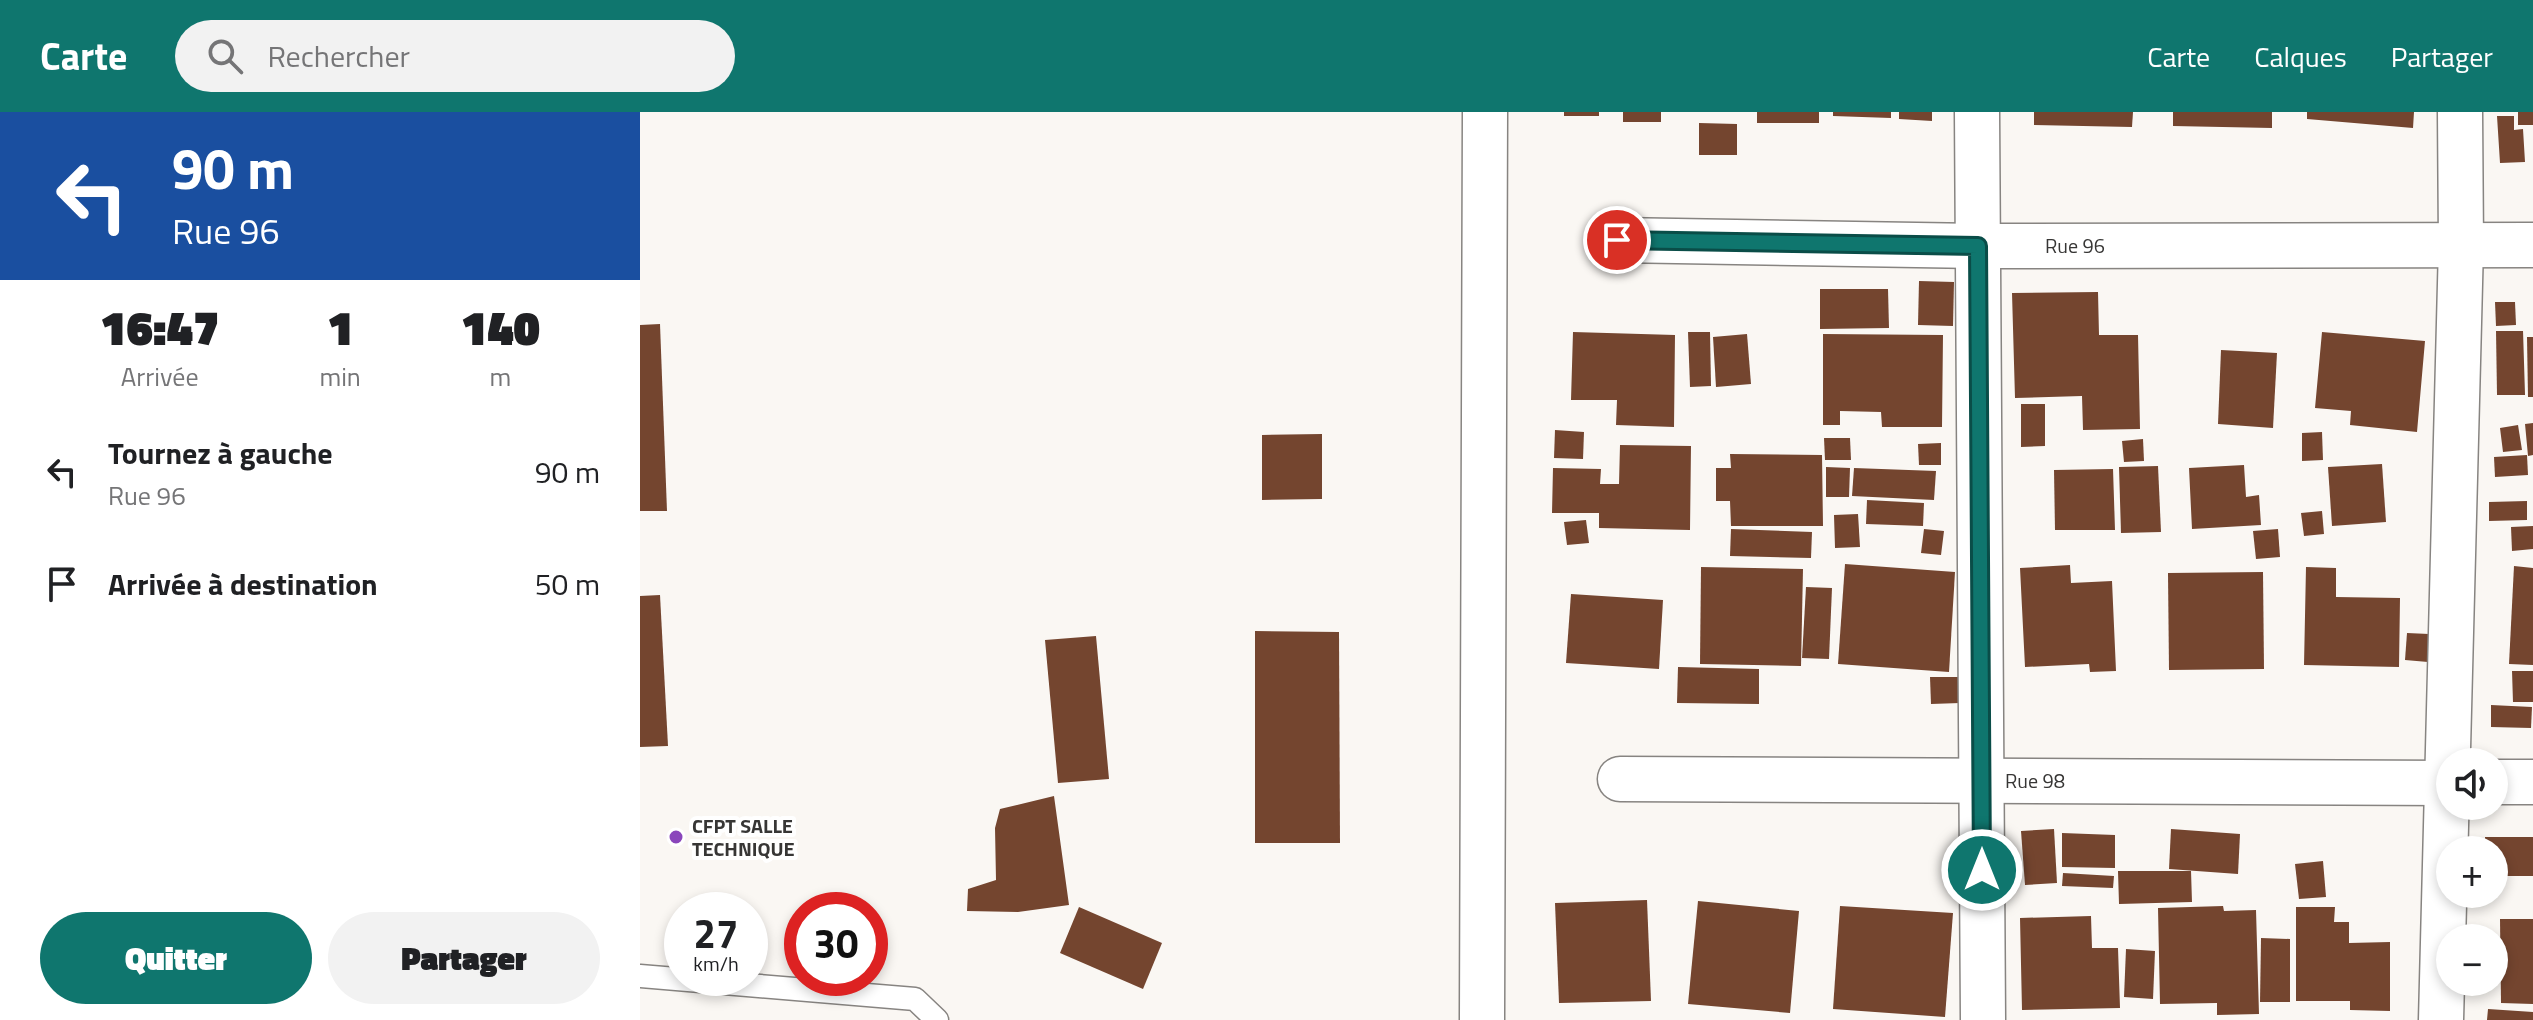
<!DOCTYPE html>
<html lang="fr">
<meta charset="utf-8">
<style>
body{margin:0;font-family:"Titillium Web",sans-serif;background:#f2f2f2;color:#202124;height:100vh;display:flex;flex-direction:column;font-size:30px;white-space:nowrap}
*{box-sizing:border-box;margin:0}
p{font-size:26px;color:#757577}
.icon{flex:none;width:44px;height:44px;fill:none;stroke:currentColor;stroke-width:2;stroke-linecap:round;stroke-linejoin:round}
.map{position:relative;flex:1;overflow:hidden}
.sheet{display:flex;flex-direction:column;background:#fff;width:640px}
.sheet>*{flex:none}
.hud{background:#1a4fa0;color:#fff;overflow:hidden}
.controls{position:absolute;left:1796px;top:636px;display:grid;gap:16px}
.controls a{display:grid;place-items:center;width:72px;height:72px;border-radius:50%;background:#fff;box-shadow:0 4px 12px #0003;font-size:40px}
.speed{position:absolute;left:24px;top:780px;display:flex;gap:16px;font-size:40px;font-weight:700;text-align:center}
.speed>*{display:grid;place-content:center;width:104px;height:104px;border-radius:50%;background:#fff;box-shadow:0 4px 12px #0003;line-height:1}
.speed small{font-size:20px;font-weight:400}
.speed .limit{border:12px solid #d22;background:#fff;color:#111}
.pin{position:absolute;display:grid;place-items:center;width:68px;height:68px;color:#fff;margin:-34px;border:4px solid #fff;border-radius:50%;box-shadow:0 2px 8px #0007}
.me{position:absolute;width:88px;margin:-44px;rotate:0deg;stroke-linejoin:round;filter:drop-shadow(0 0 6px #0008)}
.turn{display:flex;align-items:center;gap:28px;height:168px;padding:0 40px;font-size:36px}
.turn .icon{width:104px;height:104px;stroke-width:2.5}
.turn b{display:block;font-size:56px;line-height:68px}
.eta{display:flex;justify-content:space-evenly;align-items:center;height:136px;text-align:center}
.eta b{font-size:48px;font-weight:800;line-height:56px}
.action{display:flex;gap:16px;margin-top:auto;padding:16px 40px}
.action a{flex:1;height:92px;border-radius:48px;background:#0f766e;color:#fff;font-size:32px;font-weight:800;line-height:92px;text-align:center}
.action a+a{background:#f2f2f2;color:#202124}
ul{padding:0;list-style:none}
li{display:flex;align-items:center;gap:24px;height:112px;padding:0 40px}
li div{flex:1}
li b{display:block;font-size:30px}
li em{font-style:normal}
header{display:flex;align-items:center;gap:48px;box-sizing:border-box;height:112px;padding:0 40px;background:#0f766e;color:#fff}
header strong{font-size:38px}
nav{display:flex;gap:44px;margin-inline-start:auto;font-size:28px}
.search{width:560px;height:72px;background:#f2f2f2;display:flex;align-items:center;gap:20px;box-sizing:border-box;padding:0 28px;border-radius:44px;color:#757577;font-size:30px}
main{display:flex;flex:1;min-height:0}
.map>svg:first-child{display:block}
.building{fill:#74452f}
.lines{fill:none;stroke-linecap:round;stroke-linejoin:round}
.lane-casing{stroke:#878481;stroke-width:25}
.street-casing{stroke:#878481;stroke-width:47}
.lane{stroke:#fff;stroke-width:22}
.street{stroke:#fff;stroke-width:44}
.route-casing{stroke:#0a4d48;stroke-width:20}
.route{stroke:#0f766e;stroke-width:14}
.poi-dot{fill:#8a46bb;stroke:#fff;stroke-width:3}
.labels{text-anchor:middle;stroke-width:8;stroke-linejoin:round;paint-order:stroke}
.street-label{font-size:20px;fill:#373635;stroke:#fff}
.poi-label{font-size:20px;font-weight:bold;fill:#373635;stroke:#fff;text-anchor:start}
</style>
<header>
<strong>Carte</strong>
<div class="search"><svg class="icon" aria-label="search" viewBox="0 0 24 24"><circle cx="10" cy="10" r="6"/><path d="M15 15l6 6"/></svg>Rechercher</div>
<nav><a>Carte</a><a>Calques</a><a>Partager</a></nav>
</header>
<main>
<section class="sheet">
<div class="hud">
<div class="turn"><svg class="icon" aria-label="left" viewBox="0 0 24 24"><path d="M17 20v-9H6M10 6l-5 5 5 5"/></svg><div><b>90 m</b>Rue 96</div></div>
</div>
<div class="eta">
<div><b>16:47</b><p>Arrivée</p></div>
<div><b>1</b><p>min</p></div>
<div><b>140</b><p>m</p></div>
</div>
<ul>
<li><svg class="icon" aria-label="left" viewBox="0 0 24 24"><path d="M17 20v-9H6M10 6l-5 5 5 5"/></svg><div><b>Tournez à gauche</b><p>Rue 96</p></div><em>90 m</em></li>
<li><svg class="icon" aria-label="arrive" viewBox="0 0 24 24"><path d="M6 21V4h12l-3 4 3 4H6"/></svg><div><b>Arrivée à destination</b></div><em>50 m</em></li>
</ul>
<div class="action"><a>Quitter</a><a>Partager</a></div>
</section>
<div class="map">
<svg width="1893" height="908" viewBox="0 0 1893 908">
<rect width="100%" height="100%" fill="#faf7f3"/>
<!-- building -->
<g class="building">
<rect x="924" y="0" width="35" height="4"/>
<rect x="983" y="0" width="38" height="10"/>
<rect x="1117" y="0" width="62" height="11"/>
<path d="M1193 0H1251V6L1193 4Z"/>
<path d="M1259 0H1292V9L1259 7Z"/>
<path d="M1394 0H1493L1492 15 1394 13Z"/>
<path d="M1533 0H1632V16L1533 14Z"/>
<path d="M1667 0H1774L1773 16 1667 7Z"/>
<rect x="1878" y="0" width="15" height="13"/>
<path d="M1857 4H1874V18L1883 17 1885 50 1860 51Z"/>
<path d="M1059 11 1097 12V43H1059Z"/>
<path d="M1279 169 1314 170 1313 214 1278 213Z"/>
<path d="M1180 177H1248L1249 216 1180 217Z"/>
<path d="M1458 180 1459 223H1498L1500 317 1443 318 1442 284 1375 286 1372 181Z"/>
<path d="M1855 190H1875L1876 213 1856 214Z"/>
<path d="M20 212 27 399H0V213Z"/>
<path d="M1856 219H1883L1885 283H1857Z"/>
<path d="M933 220 1035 223 1034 315 976 313 977 288H931Z"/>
<path d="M1048 220H1070L1071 274 1050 275Z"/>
<path d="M1682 220 1785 229 1777 320 1710 313 1711 299 1675 296Z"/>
<path d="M1107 222 1111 272 1076 275 1073 225Z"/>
<path d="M1183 222 1303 223 1302 315H1242L1241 300 1200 299V313H1183Z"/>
<path d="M1887 225H1893V285H1888Z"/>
<path d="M1581 238 1637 241 1633 316 1578 312Z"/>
<path d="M1381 292H1405V334L1381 335Z"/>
<path d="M1893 311V343L1888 344 1885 312Z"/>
<path d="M1878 313 1882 338 1863 340 1860 316Z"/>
<path d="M915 318 944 320 943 347 914 346Z"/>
<path d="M1682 320 1683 348 1662 349V321Z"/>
<path d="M682 322V387L622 388V323Z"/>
<path d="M1184 326H1210L1211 348H1185Z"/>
<path d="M1503 327 1504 349 1484 350 1482 329Z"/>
<path d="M1301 331V353H1279L1278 332Z"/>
<path d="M980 333 1051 334 1050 418 959 416V401H912L913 356 961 357 960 372H979Z"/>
<path d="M1090 342 1182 343 1183 414H1091L1090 389H1076V356H1091Z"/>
<path d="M1887 343 1888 363 1855 365 1854 345Z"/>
<path d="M1742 352 1746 410 1692 414 1688 355Z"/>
<path d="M1604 353 1606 385 1619 383 1621 413 1552 417 1549 356Z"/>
<path d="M1518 354 1521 420 1481 421 1479 355Z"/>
<path d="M1186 355 1210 356 1209 385H1186Z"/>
<path d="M1214 356 1296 359 1294 388 1212 384Z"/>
<path d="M1473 357 1475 418H1415L1414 358Z"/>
<path d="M1227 388 1284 391 1283 414 1226 412Z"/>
<path d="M1887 389V408L1849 409V390Z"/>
<path d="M1682 399 1684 422 1664 424 1661 401Z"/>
<path d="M1218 402 1220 435 1195 436 1194 403Z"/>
<path d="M946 408 949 431 927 433 924 410Z"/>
<path d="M1893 414V437L1872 439 1871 415Z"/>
<path d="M1091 417 1172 420 1171 446 1090 444Z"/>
<path d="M1284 417 1304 419 1301 443 1281 441Z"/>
<path d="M1638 417 1640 445 1616 447 1613 419Z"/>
<path d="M1205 452 1315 460 1309 560 1198 552Z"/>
<path d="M1430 453 1431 471 1472 469 1476 559 1450 560 1449 552 1385 555 1380 456Z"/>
<path d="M1874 454 1893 456V553L1869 552Z"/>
<path d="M1061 455 1163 457 1161 554 1060 552Z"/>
<path d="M1666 455 1696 456V485L1760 486 1759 555 1664 553Z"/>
<path d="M1623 460 1624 557 1529 558 1528 461Z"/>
<path d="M1166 475 1192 476 1189 547 1162 546Z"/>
<path d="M931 482 1023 488 1019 557 926 551Z"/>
<path d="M20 483 28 634 0 635V484Z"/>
<path d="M615 519 699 520 700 731H615Z"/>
<path d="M1767 521 1789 522 1788 550 1765 548Z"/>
<path d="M456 524 469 667 418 671 405 528Z"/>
<path d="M1038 555 1119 557V592L1037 591Z"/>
<path d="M1872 559H1893V590H1873Z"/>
<path d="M1290 565H1319L1320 591 1291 592Z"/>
<path d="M1851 593 1892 595 1891 616 1851 615Z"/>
<path d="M414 684 429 793 378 800 327 799 328 777 356 768 355 716 360 697Z"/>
<path d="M1414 717 1417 771 1385 773 1381 719Z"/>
<path d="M1531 717 1600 722 1598 762 1529 757Z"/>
<path d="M1422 721 1475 723V756L1422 755Z"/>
<path d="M1845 725H1893V764H1854V738H1845Z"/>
<path d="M1683 749 1686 785 1659 787 1655 752Z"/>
<path d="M1478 759H1551L1552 790 1479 792Z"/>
<path d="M1423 761 1474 764 1473 776 1422 774Z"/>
<path d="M1007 788 1011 889 919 891 915 791Z"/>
<path d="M1058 789 1159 799 1150 901 1048 892Z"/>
<path d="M1200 794 1313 801 1305 905 1193 897Z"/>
<path d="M1583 794 1584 799 1616 798 1619 902 1577 903V891L1520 892 1518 796Z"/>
<path d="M439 795 522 831 503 877 420 841Z"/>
<path d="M1656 795H1695L1694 810H1709V831L1750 830V899L1710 898V889H1656Z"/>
<path d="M1451 804 1452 836H1478L1480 896 1382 898 1380 806Z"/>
<path d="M1860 807H1893V892L1861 891Z"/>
<path d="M1621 826 1650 827V890H1620Z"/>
<path d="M1486 837 1515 839 1513 887 1484 885Z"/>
<path d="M1848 897 1893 900V908H1847Z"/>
</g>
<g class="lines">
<!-- lane casing -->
<g class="lane-casing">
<path id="lane" d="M0 864 275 887 297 908"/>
</g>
<!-- street casing -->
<g class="street-casing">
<g id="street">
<path d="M1337 0 1343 908"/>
<path d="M977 128 1338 134 1893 133"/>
<path d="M980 667 1810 671"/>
<path d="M1854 670H1893"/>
<path d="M842 908 845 0"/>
<path d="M1801 908 1821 133 1820 0"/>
</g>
</g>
<!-- lane -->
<use href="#lane" class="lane"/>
<!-- street -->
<use href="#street" class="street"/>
</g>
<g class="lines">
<!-- route casing -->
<g class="route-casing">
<path id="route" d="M977 128 1338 134 1342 758"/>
</g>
<!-- route -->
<use href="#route" class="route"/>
</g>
<!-- markers -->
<circle class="poi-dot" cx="36" cy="725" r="8"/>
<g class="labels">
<!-- street labels -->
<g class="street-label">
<text x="1435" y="141">Rue 96</text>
<text x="1395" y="676">Rue 98</text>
</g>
<!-- poi labels -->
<g class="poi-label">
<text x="52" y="721">CFPT SALLE<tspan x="52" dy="23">TECHNIQUE</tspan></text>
</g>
</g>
</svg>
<div class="controls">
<a><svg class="icon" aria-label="sound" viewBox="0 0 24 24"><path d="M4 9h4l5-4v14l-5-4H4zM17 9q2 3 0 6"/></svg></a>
<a>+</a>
<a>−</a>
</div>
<div class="speed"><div>27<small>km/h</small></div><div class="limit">30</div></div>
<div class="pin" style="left:977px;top:128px;background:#d93025"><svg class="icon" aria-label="arrive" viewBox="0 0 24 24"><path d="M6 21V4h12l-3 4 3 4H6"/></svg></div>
<svg class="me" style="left:1342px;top:758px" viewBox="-20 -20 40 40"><circle r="17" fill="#0f766e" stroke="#fff" stroke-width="3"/><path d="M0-11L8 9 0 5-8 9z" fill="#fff"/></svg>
</div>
</main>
